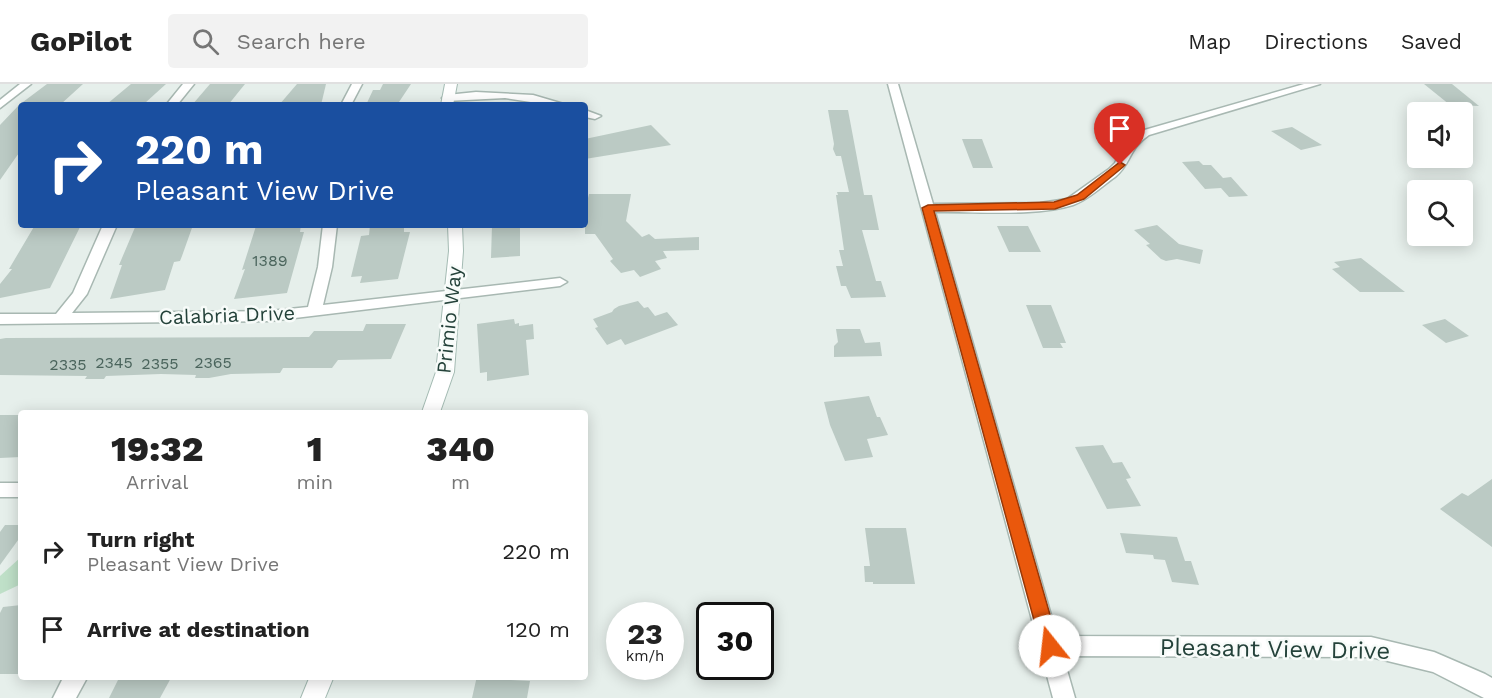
<!DOCTYPE html>
<style>
body{margin:0;font-family:"Work Sans",sans-serif;background:#f2f2f2;color:#222;height:100vh;display:flex;flex-direction:column;font-size:22px;white-space:nowrap}
*{box-sizing:border-box;margin:0}
p{font-size:20px;color:#767676}
.icon{flex:none;width:33px;height:33px;fill:none;stroke:currentColor;stroke-width:2;stroke-linecap:round;stroke-linejoin:round}
.map{position:relative;flex:1;overflow:hidden}
.panel{position:absolute;left:18px;top:326px;width:570px;height:270px;display:flex;flex-direction:column;background:#fff;border-radius:6px;box-shadow:0 3px 15px #0003}
.panel>*{flex:none}
.guide{position:absolute;left:18px;top:18px;width:570px;height:126px;border-radius:6px;box-shadow:0 3px 15px #0003;background:#1a4fa0;color:#fff;overflow:hidden}
.controls{position:absolute;left:1407px;top:18px;display:grid;gap:12px}
.controls a{display:grid;place-items:center;width:66px;height:66px;border-radius:6px;background:#fff;box-shadow:0 3px 15px #0003;font-size:30px}
.speed{position:absolute;left:606px;top:518px;display:flex;gap:12px;font-size:30px;font-weight:700;text-align:center}
.speed>*{display:grid;place-content:center;width:78px;height:78px;border-radius:50%;background:#fff;box-shadow:0 3px 15px #0003;line-height:1}
.speed small{font-size:15px;font-weight:400}
.speed .limit{border:3px solid #111;border-radius:9px;background:#fff;color:#111}
.pin{position:absolute;display:grid;place-items:center;width:51px;height:51px;color:#fff;margin:-62px -26px;border-radius:50% 50% 50% 0;rotate:-45deg;box-shadow:0 0 6px #0007}
.pin .icon{rotate:45deg}
.me{position:absolute;width:66px;margin:-33px;rotate:344deg;stroke-linejoin:round;filter:drop-shadow(0 0 4px #0008)}
.turn{display:flex;align-items:center;gap:21px;height:126px;padding:0 18px;font-size:27px}
.turn .icon{width:78px;height:78px;stroke-width:2.5}
.turn b{display:block;font-size:42px;line-height:51px}
.eta{display:flex;justify-content:space-evenly;align-items:center;height:102px;text-align:center}
.eta b{font-size:36px;font-weight:800;line-height:42px}
ul{padding:0;list-style:none}
li{display:flex;align-items:center;gap:18px;height:78px;padding:0 18px}
li div{flex:1}
li b{display:block;font-size:22px}
li em{font-style:normal}
header{display:flex;align-items:center;gap:36px;box-sizing:border-box;height:84px;padding:0 30px;background:#fff;border-bottom:2px solid #e0e0e0}
header strong{font-size:28px}
nav{display:flex;gap:33px;margin-inline-start:auto;font-size:21px}
.search{width:420px;height:54px;background:#f2f2f2;display:flex;align-items:center;gap:15px;box-sizing:border-box;padding:0 21px;border-radius:6px;color:#767676;font-size:22px}
.map>svg:first-child{display:block}
.green{fill:#bfe0c8}
.building{fill:#bbcac4}
.lines{fill:none;stroke-linecap:round;stroke-linejoin:round}
.street-casing{stroke:#a8b8b2;stroke-width:3}
.secondary-casing{stroke:#a4bbb3;stroke-width:2}
.street{fill:#fff;fill-rule:evenodd}
.secondary{fill:#fff;fill-rule:evenodd}
.route{fill:#ea580c;stroke:#983908;stroke-width:1.5}
.labels{text-anchor:middle;stroke-width:5;stroke-linejoin:round;paint-order:stroke}
.number-label{font-size:16px;fill:#4a645c}
.street-label{font-size:20px;fill:#24423a;stroke:#f7fbf9}
.near-street-label{font-size:24px;fill:#24423a;stroke:#f7fbf9}
</style>
<header>
<strong>GoPilot</strong>
<div class="search"><svg class="icon" aria-label="search" viewBox="0 0 24 24"><circle cx="10" cy="10" r="6"/><path d="M15 15l6 6"/></svg>Search here</div>
<nav><a>Map</a><a>Directions</a><a>Saved</a></nav>
</header>
<div class="map">
<svg width="1492" height="614" viewBox="0 0 1492 614">
<rect width="100%" height="100%" fill="#e6efeb"/>
<!-- green -->
<path class="green" d="M21 473V500L0 510V492Z"/>
<!-- building -->
<g class="building">
<path d="M47 0H83L61 20 21 21V66L0 96V41L19 21Z"/>
<path d="M131 0H166L145 19 107 20Z"/>
<path d="M210 0H245L228 21H192Z"/>
<path d="M297 0H326L321 21H279Z"/>
<path d="M383 0H411L397 21H366L373 6H380Z"/>
<path d="M1424 0H1452L1479 22 1450 21Z"/>
<path d="M828 26H848L864 111H872L879 146H862L876 197H881L886 213 851 214 846 202H841L836 182H843L839 166H844L836 111H838L837 108H849L841 72H836L833 65 834 60Z"/>
<path d="M651 41 671 61 585 75V55Z"/>
<path d="M1292 43 1322 61 1301 66 1271 47Z"/>
<path d="M962 55H982L993 84H973Z"/>
<path d="M1199 77 1203 81H1211L1223 94 1231 93 1248 112 1229 113 1221 104 1205 105 1182 78Z"/>
<path d="M589 110H631L626 137 642 153 649 150 655 155 699 153V166L663 167 667 174 655 177 661 185 640 193 634 186 621 189 610 177 613 175 595 150H585V126Z"/>
<path d="M35 141H81L50 204 0 214V200L12 185H9Z"/>
<path d="M136 141H193L182 172 180 177 174 178 165 206 110 215 122 181H119Z"/>
<path d="M301 141 300 148H304L287 209 234 215 245 185 242 186 256 142Z"/>
<path d="M370 141H404V148H410L398 195 360 199 362 192 351 193 361 152 369 151Z"/>
<path d="M492 141H520V172L491 174Z"/>
<path d="M1157 141 1179 160 1203 166 1200 180 1177 175 1166 177 1161 175 1146 161 1150 160 1134 146Z"/>
<path d="M997 142H1028L1041 168H1009Z"/>
<path d="M1361 174 1405 208H1360L1332 185 1340 183 1334 178Z"/>
<path d="M638 217 644 224 648 223 655 232 667 228 678 241 625 261 621 255 607 261 595 244 598 243 593 235 612 228 614 225 619 222Z"/>
<path d="M1026 221H1051L1066 259H1060L1063 264H1043Z"/>
<path d="M514 235 515 240 519 239V242L533 240 534 255 526 256 529 291 487 297V288L480 289 477 240Z"/>
<path d="M1445 235 1469 252 1446 259 1422 241Z"/>
<path d="M366 240H406L391 275 338 276 332 284H283L280 289 231 290 209 294H195L196 291 161 290 106 292 104 295H85L87 292 0 291V255L6 254 309 253 314 247H363Z"/>
<path d="M836 245H860L865 259 880 258 882 272 834 273V262L838 258Z"/>
<path d="M869 312 877 333H880L888 351 867 355 873 373 845 377 830 341 824 318Z"/>
<path d="M0 331H21V373L0 374Z"/>
<path d="M1103 361 1113 379 1122 378 1131 394 1126 395 1141 422 1107 425 1075 363Z"/>
<path d="M1492 395V463L1440 425 1462 409 1468 412Z"/>
<path d="M5 441H21V452L0 481V448Z"/>
<path d="M865 444H906L915 500H873V498H865L864 482H870Z"/>
<path d="M1120 449 1177 453 1185 477H1191L1199 501 1172 498 1165 476 1154 475 1153 471 1126 469Z"/>
<path d="M21 521V590H0V529L3 523Z"/>
<path d="M120 592H172L160 614H109Z"/>
<path d="M477 592H512L511 596 530 597 527 614H472Z"/>
</g>
<g class="lines">
<!-- street casing -->
<g class="street-casing">
<g id="street">
<path d="M20 0H31L0 24V16Z"/>
<path d="M183 0H194L177 21H166Z"/>
<path d="M352 0H362L351 21H341Z"/>
<path d="M888 0H898L933 120 1040 119 1067 115 1109 85 1115 79 1127 56 1141 47 1304 0H1320L1149 51C1128 65 1132 79 1115 93 1102 102 1088 116 1073 121 1035 133 976 127 935 128L1057 552 1371 553 1434 568 1485 590 1492 594V614H1484L1433 588 1371 573 1063 572 1075 614H1053Z"/>
<path d="M476 8 533 11 567 21H550L505 14 447 17 442 14 447 11Z"/>
<path d="M585 26 601 32 595 35 585 33Z"/>
<path d="M103 141H117L87 210 72 229 270 227 308 223 318 183 323 141H337L332 183 323 221 560 194 567 198 560 202 270 237 0 240V230H56L73 209Z"/>
<rect x="0" y="399" width="21" height="14"/>
<path d="M64 592H88L76 614H53Z"/>
</g>
</g>
<!-- secondary casing -->
<g class="secondary-casing">
<g id="secondary">
<path d="M445 0H457L453 21H441Z"/>
<path d="M448 141H462L463 167 454 288 440 328H422L436 288 449 167Z"/>
<path d="M310 592H334L325 614H301Z"/>
</g>
</g>
<!-- street -->
<use href="#street" class="street"/>
<!-- secondary -->
<use href="#secondary" class="secondary"/>
</g>
<!-- route -->
<path class="route" d="M1120 78 1125 81 1123 83 1084 115 1055 125 934 127 1059 562 1056 568 1050 570 1044 568 1041 562 922 124 928 121 1054 118 1077 111Z"/>
<g class="labels">
<!-- number labels -->
<g class="number-label">
<text x="270" y="182">1389</text>
<text x="114" y="284">2345</text>
<text x="213" y="284">2365</text>
<text x="160" y="285">2355</text>
<text x="68" y="286">2335</text>
</g>
<!-- street labels -->
<g class="street-label">
<text transform="translate(227 231) rotate(-2)" y="7">Calabria Drive</text>
<text transform="translate(449 236) rotate(-84)" y="7">Primio Way</text>
</g>
<!-- near-street labels -->
<g class="near-street-label">
<text transform="translate(1275 565) rotate(1)" y="8">Pleasant View Drive</text>
</g>
</g>
</svg>
<div class="controls">
<a><svg class="icon" aria-label="sound" viewBox="0 0 24 24"><path d="M4 9h4l5-4v14l-5-4H4zM17 9q2 3 0 6"/></svg></a>
<a><svg class="icon" aria-label="search" viewBox="0 0 24 24"><circle cx="10" cy="10" r="6"/><path d="M15 15l6 6"/></svg></a>
</div>
<div class="speed"><div>23<small>km/h</small></div><div class="limit">30</div></div>
<div class="pin" style="left:1120px;top:81px;background:#d93025"><svg class="icon" aria-label="arrive" viewBox="0 0 24 24"><path d="M6 21V4h12l-3 4 3 4H6"/></svg></div>
<svg class="me" style="left:1050px;top:562px" viewBox="-20 -20 40 40"><circle r="19" fill="#fff"/><path d="M0-13L10 11 0 6-10 11z" fill="#ea580c"/></svg>
<div class="guide">
<div class="turn"><svg class="icon" aria-label="right" viewBox="0 0 24 24"><path d="M7 20v-9h11M14 6l5 5-5 5"/></svg><div><b>220 m</b>Pleasant View Drive</div></div>
</div>
<section class="panel">
<div class="eta">
<div><b>19:32</b><p>Arrival</p></div>
<div><b>1</b><p>min</p></div>
<div><b>340</b><p>m</p></div>
</div>
<ul>
<li><svg class="icon" aria-label="right" viewBox="0 0 24 24"><path d="M7 20v-9h11M14 6l5 5-5 5"/></svg><div><b>Turn right</b><p>Pleasant View Drive</p></div><em>220 m</em></li>
<li><svg class="icon" aria-label="arrive" viewBox="0 0 24 24"><path d="M6 21V4h12l-3 4 3 4H6"/></svg><div><b>Arrive at destination</b></div><em>120 m</em></li>
</ul>
</section>
</div>
